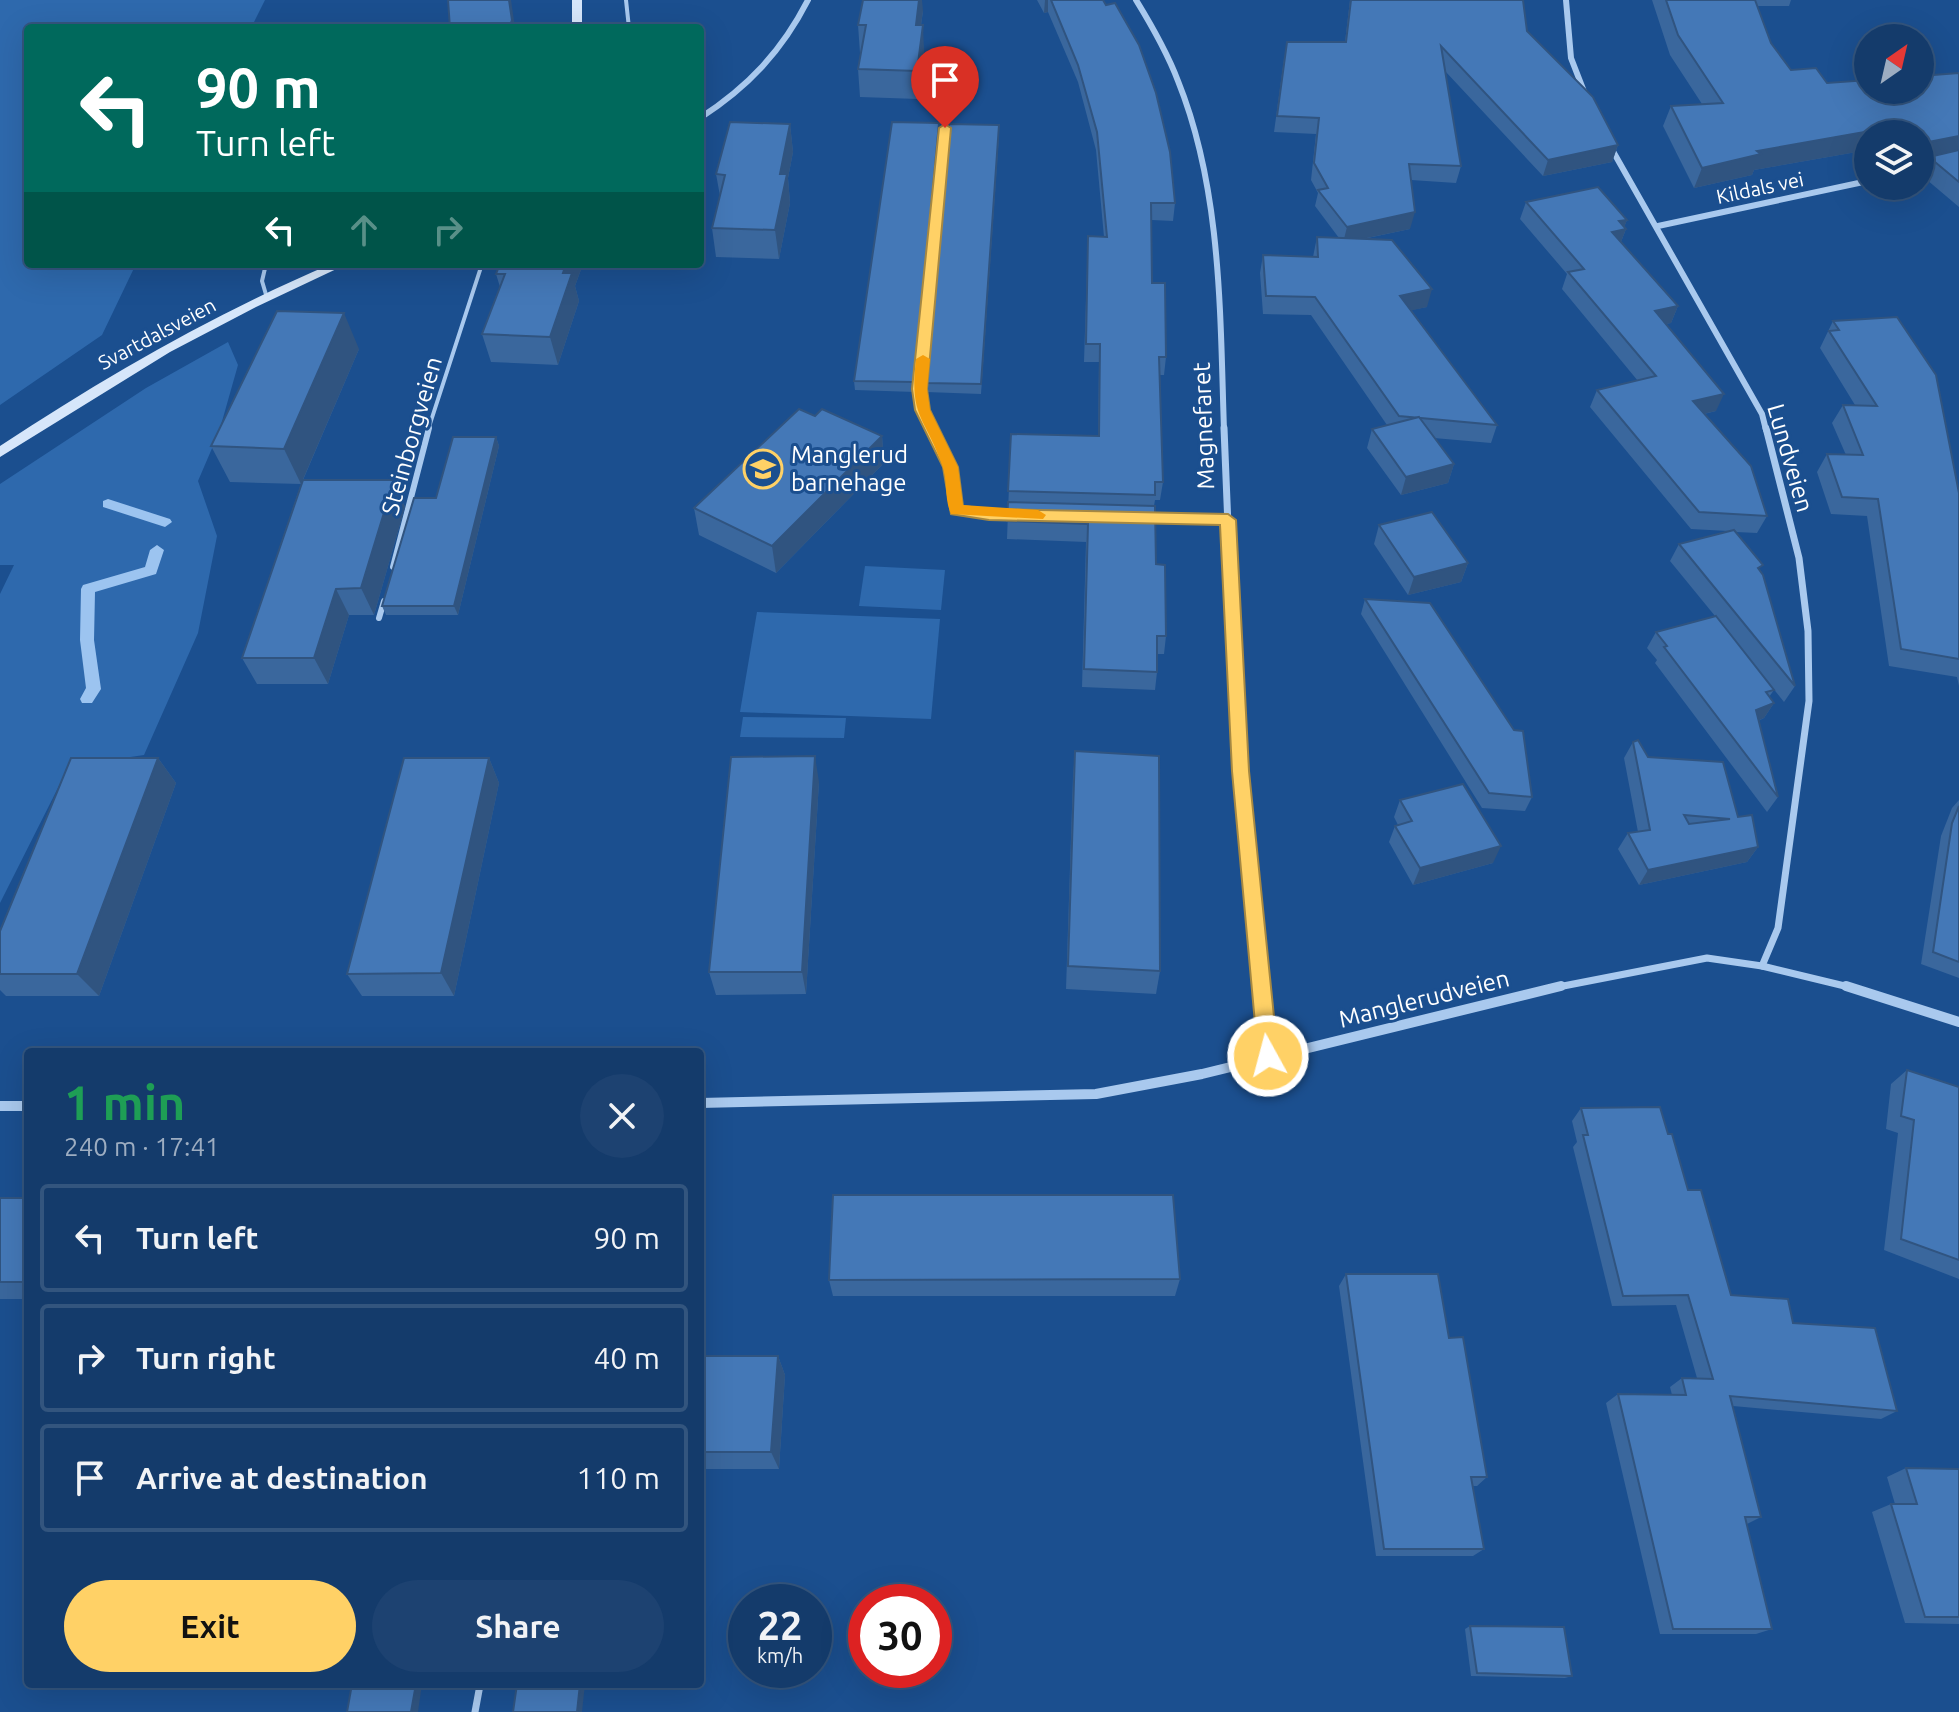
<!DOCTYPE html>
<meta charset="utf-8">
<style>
body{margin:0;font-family:Ubuntu,sans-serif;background:#1d4271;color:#f1f3f6;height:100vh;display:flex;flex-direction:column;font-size:30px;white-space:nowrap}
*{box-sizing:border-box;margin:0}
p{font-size:26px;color:#9dadc1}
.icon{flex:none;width:44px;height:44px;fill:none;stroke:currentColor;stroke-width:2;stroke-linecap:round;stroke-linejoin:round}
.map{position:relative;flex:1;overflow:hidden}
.drawer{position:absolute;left:24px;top:1048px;width:680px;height:640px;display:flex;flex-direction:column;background:#143b6b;border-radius:8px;box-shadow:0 8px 32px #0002,0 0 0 2px #33557e}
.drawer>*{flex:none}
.hud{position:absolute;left:24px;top:24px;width:680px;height:244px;border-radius:8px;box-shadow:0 8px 32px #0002,0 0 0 2px #33557e;background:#00695c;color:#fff;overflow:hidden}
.needle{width:52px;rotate:34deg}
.buttons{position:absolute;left:1854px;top:24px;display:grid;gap:16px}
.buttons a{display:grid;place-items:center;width:80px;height:80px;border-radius:50%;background:#143b6b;box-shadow:0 8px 32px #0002,0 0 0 2px #33557e;font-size:40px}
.speed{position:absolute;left:728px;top:1584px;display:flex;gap:16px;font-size:40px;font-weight:700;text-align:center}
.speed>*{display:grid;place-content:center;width:104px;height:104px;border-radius:50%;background:#143b6b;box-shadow:0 8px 32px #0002,0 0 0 2px #33557e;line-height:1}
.speed small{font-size:20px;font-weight:400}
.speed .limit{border:12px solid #d22;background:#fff;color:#111}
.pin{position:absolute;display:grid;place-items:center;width:68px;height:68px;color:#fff;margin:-82px -34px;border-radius:50% 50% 50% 0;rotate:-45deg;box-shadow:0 0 8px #0007}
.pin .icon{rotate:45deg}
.me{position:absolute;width:88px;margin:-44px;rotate:353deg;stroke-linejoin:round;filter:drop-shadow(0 0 6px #0008)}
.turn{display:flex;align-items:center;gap:28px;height:168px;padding:0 40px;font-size:36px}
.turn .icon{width:104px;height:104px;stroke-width:2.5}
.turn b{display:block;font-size:56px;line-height:68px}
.lanes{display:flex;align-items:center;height:76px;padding:0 40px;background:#0003;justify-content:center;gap:40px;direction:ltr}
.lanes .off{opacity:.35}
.round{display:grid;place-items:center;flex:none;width:84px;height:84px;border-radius:42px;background:#1d4271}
.overview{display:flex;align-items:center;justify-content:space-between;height:136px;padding:0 40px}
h1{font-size:48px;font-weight:700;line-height:60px;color:#1e9e55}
.button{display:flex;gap:16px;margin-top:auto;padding:16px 40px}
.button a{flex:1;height:92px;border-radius:48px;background:#ffd166;color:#111;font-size:32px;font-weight:700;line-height:92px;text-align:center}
.button a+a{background:#1d4271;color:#f1f3f6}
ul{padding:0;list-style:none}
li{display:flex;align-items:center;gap:24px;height:108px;margin:0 16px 12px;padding:0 24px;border:4px solid #33557e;border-radius:8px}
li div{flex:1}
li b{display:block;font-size:30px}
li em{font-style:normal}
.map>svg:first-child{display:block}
.green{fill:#2e69ad}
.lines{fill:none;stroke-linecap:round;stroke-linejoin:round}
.stream{fill:#9cc4f0;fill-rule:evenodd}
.lane-far2{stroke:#a9c9ee;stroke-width:4}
.lane-far1{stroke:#a9c9ee;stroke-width:6}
.lane{stroke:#a9c9ee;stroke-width:7}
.street-far2{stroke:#a9c9ee;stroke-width:6}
.street-far1{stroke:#a9c9ee;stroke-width:7}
.street{stroke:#a9c9ee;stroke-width:10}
.secondary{fill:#d6e6fa;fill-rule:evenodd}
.wall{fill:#3a679d}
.shaded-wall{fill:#305480}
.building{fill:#4478b7;stroke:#305480;stroke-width:2;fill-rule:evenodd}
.route{fill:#ffd166;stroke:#a68842;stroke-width:2}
.slow{fill:#f59e0b}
.labels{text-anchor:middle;stroke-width:6;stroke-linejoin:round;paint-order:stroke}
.far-street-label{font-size:20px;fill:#fff;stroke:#1b4f8f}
.street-label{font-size:24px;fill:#fff;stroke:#1b4f8f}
.poi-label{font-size:24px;fill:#fff;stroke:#1b4f8f;text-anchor:start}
</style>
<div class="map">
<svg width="1959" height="1712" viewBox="0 0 1959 1712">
<rect width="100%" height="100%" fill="#1b4f8f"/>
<!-- green -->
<g class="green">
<path d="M0 0H265L251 28H28V264H136L102 335 0 405Z"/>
<path d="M228 342 238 365 219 432 198 481 217 536 198 633 144 755 69 766 0 903V594L14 565H0V484L146 388Z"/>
<path d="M865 566 945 570 941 610 859 606Z"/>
<path d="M757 612 940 619 931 719 740 712Z"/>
<path d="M743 717 846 718 844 738 740 737Z"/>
</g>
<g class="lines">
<!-- stream -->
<g class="stream">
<path d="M108 499 170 519 172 522 165 527 103 507V501Z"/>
<path d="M157 545 164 550 156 574 95 592 94 640 101 689 92 703H82L80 699 86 688 80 640 81 589 83 585 145 567 150 550Z"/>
</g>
<!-- lane-far2 -->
<g class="lane-far2">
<path d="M626 0 629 28"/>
<path d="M266 264 262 281 267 298"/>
<path d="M428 430 482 264"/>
<path d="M933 430 923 410 920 389 945 128"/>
</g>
<!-- lane-far1 -->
<g class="lane-far1">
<path d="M932 428 950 467 956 510 1012 515"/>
<path d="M1148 518 1228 520"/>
<path d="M393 567 429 428"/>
<path d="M379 618 384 601"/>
</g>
<!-- lane -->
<path class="lane" d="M475 1712 480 1685"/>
<!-- street-far2 -->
<g class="street-far2">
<path d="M1136 0C1152 26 1167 52 1178 81 1222 190 1220 315 1224 430"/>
<path d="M1566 0 1571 58 1585 94"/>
<path d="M700 118C748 87 782 51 808 0"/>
<path d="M1610 146 1762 414 1766 430"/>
<path d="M1658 226 1868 181"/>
</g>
<!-- street-far1 -->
<g class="street-far1">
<path d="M1224 428 1235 698 1260 988"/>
<path d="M1762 966 1778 928 1809 701 1808 631 1799 558 1766 428"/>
<path d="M1553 988 1707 958 1762 966 1853 988"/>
</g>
<!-- street -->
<g class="street">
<path d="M1260 986 1268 1056"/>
<path d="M1846 986 1959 1022"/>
<path d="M700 1103 1096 1094 1202 1074 1561 986"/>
<path d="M0 1106H28"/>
</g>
<!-- secondary -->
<g class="secondary">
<rect x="572" y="0" width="10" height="28"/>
<path d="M331 264H347L256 307 170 352 0 457V446C106 376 214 314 331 264Z"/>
</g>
</g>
<!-- wall -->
<g class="wall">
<path d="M1037 0H1103L1175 203 1173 221 1152 220V283L1166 357 1164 375H1160L1163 482 1160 500H1155L1154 506 1156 564 1166 636 1164 654H1157V672L1155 690 1082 687 1086 542 1007 539 1011 434 1098 436 1099 362H1084L1088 236 1104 237 1096 150 1078 82 1048 12 1044 13Z"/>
<path d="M1350 0H1523L1527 31 1618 145 1612 162 1543 176 1445 71 1461 166 1456 183 1411 180 1410 229 1363 239 1427 307 1411 310 1497 425 1491 443 1434 438 1454 464 1448 483 1401 495 1367 448 1372 429 1387 425 1311 315 1263 314 1260 273 1263 255 1313 257 1317 237 1339 238 1315 206 1318 193 1311 180 1316 134 1274 132 1284 59 1345 42Z"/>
<path d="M1652 0H1791L1789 6H1757L1771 43 1791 70 1827 83 1959 73V207L1920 174 1927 160 1920 162V134H1868V150L1754 170 1752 175 1694 188 1663 126 1671 106 1702 104 1670 55Z"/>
<path d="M923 11 921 25 924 52 918 99 860 97 858 69 861 53H860L858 25Z"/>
<path d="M939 123V133L915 392 855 390 854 381Z"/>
<path d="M790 124 793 152 788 178 790 203 779 259 716 257 712 228 720 196 716 174Z"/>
<path d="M999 135 981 394 926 392 925 379Z"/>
<path d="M1526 202 1627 220 1624 227 1626 229 1621 242 1678 306 1671 323 1666 324 1716 411 1704 414 1767 516 1757 533 1736 532 1760 571 1795 686 1784 702 1764 677 1774 690 1769 697 1774 703 1764 718 1758 721 1778 797 1767 812 1655 663 1657 660 1647 648 1656 632 1715 616 1670 561 1679 544 1728 531 1691 529 1590 407 1597 390 1638 381 1562 289 1567 274 1520 219Z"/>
<path d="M500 264H583L575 286 579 301 558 365 491 362 482 334 500 287 496 274Z"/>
<path d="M1833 321 1959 493V686L1957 677 1889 666 1867 516 1831 514 1817 472 1827 454 1846 455 1832 423 1843 405H1855L1820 348Z"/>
<path d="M359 349 303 480H394L405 507 374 615H349L328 684H257L242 658 301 484 230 482 211 446Z"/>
<path d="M882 436 884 463 776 573 699 535 694 508Z"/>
<path d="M496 437 499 446 458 615H386L382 606 436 498Z"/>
<path d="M1379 525 1468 563 1461 582 1408 595 1374 544Z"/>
<path d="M1365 599 1532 797 1525 811 1482 808 1361 614Z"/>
<path d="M1633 742 1648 757 1738 817 1758 847 1747 862 1639 885 1618 849 1628 833 1638 832 1624 758Z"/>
<path d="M1075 751 1160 971 1156 994 1066 989 1073 777Z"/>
<path d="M158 758 176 783 99 996H6L0 990V931Z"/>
<path d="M489 758 499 783 454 996H362L347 974Z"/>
<path d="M819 782 806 994 716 995 709 972Z"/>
<path d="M1400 800 1493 863 1413 885 1389 842 1395 826 1398 825 1394 817Z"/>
<path d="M1959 800V978L1921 964 1941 836 1952 808Z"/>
<path d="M1907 1070 1959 1087V1279L1884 1250 1898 1133 1886 1129 1891 1084Z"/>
<path d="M1581 1108 1668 1134 1688 1190 1731 1295 1793 1323 1897 1411 1881 1419 1733 1406 1761 1517 1747 1524 1772 1629 1756 1634H1660L1606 1403 1618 1394 1672 1395 1670 1387 1682 1378H1697L1676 1305 1612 1306 1573 1147 1577 1142 1572 1121Z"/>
<rect x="0" y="1198" width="28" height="101"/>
<path d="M1346 1274 1449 1338 1487 1477 1477 1486H1473L1484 1549 1473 1556H1376L1339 1286Z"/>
<path d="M1180 1279 1175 1296H833L829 1280Z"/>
<path d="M700 1356H778L785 1375 779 1469H700Z"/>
<path d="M1906 1468 1959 1469V1624L1905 1623 1872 1512 1891 1504H1895L1887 1477Z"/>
<path d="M1470 1626 1572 1676 1565 1678 1471 1676 1465 1629Z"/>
</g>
<!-- shaded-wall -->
<g class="shaded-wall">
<path d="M509 0H511L515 28H509Z"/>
<path d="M919 0H922L923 11 917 52 916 25Z"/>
<path d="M1045 0H1048V12L1044 13Z"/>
<path d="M923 25 924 52 918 99 917 71Z"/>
<path d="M939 123V133L915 392V382Z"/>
<path d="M790 124 793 152 788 178 790 203 779 259 775 230 780 174Z"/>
<path d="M1898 126 1893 134H1868V150L1754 170 1752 175 1694 188 1702 168 1757 151Z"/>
<path d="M1959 136V153L1929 157 1927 160 1920 162V159L1929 142Z"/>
<path d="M1618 145 1612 162 1543 176 1548 160Z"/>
<path d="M1415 212 1410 229 1343 243 1347 227Z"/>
<path d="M1627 220 1623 230 1626 229 1619 247 1612 232 1619 221Z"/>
<path d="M566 264H583L575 286 579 301 558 365 550 337 563 273Z"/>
<path d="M1432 289 1427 307 1396 314 1400 296Z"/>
<path d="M1678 306 1671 323 1648 328 1655 311Z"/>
<path d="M344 313 359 349 301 484 284 449Z"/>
<path d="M1724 394 1716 411 1685 418 1693 401Z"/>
<path d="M882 436 884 463 776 573 772 546Z"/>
<path d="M496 437 499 446 458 615 454 606Z"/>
<path d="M1454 464 1448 483 1401 495 1406 477Z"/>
<path d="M394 480 405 507 374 615 361 588Z"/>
<path d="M1468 563 1461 582 1408 595 1414 577Z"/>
<path d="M336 589 349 615 328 684 314 658Z"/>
<path d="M1774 703 1764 718 1746 726 1756 710Z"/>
<path d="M815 756 819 782 806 994 802 972Z"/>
<path d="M158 758 176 783 99 996 77 974Z"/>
<path d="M489 758 499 783 454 996 441 973Z"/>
<path d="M1501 846 1493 863 1413 885 1420 868Z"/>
<path d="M1758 847 1747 862 1639 885 1648 870Z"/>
<path d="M778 1356 785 1375 779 1469 771 1452Z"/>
<path d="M416 1684H422L418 1712H411Z"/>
<path d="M580 1684H585L582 1712H577Z"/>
</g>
<!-- building -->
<g class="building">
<path d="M448 0H509L512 20 509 28H450Z"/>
<path d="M863 0H919L916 25H923L917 71 858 69 866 25H858Z"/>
<path d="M1051 0H1103L1106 5 1115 3 1139 45 1156 93 1170 152 1175 203H1151L1152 283H1165L1166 357H1159L1163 482H1155V495L1008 491 1011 434 1099 436 1100 344H1086L1088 236 1107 237 1097 132 1078 65Z"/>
<path d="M1351 0H1523L1527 31 1593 97 1618 145 1548 160 1441 46 1461 166 1409 164 1415 212 1347 227 1318 190 1328 188 1314 163 1319 118 1277 116 1287 42H1346Z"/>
<path d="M1666 0H1755L1771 43 1791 70 1816 68 1827 83 1868 80V90H1920V76L1959 73V136L1929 142 1925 149 1920 145V134H1907L1898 126 1757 151 1761 154 1702 168 1671 106 1723 103 1678 35Z"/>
<path d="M730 122 790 124 780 174H787L775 230 712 228 725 175 716 174Z"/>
<path d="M892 122 939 123 915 382 854 381Z"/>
<path d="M949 124 999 125 981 384 925 383V379Z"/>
<path d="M1959 150V182L1929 157Z"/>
<path d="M1598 187 1627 220 1619 221 1626 229 1612 232 1678 306 1655 311 1724 394 1693 401 1751 466 1767 516 1699 512 1597 390 1656 376 1568 272 1584 269 1526 202Z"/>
<path d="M1317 237 1392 240 1432 289 1400 296 1497 425 1399 416 1315 297 1266 296 1263 255 1318 257Z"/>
<path d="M500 264H566L563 273H572L550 337 482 334 505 274H496Z"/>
<path d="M277 311 344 313 284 449 211 446Z"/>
<path d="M1897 317 1936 375 1959 493V659L1901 649 1878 499 1842 497 1827 454 1863 455 1843 405 1877 406 1829 331 1839 330 1833 321Z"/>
<path d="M799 409 815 416 822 409 882 436 772 546 694 508Z"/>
<path d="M1419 417 1454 464 1406 477 1372 429Z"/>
<path d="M453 437H496L454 606H382L414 498H436Z"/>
<path d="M303 480H394L361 588 336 589 314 658H242Z"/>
<path d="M1008 502 1155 506 1156 564 1165 565 1166 636H1157V672L1084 669 1088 524 1007 521Z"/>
<path d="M1432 512 1468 563 1414 577 1379 525Z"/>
<path d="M1734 530 1763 565 1758 568 1763 575 1795 686 1679 544Z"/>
<path d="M1365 599 1430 603 1514 730 1523 731 1532 797 1489 793Z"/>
<path d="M1716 616 1774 690 1766 692 1774 703 1756 710 1778 797 1664 647 1667 646 1656 632Z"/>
<path d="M1638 740 1648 757 1723 762 1738 817 1752 815 1758 847 1648 870 1628 833 1650 830 1633 742ZM1684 815 1730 819 1689 824Z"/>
<path d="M1075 751 1159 756 1160 971 1068 966Z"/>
<path d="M815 756 802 972H709L731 757Z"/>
<path d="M71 758H158L77 974H0V931Z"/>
<path d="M404 758H489L441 973 347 974Z"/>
<path d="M1463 784 1501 846 1420 868 1395 826 1412 821 1400 800Z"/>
<path d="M1959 806V962L1933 952 1952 823Z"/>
<path d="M1907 1070 1959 1087V1260L1901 1239 1914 1120 1901 1116Z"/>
<path d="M1660 1107 1668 1134H1672L1688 1190H1701L1731 1295 1788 1299 1793 1323 1875 1328 1897 1411 1730 1396 1761 1517H1745L1772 1629H1673L1618 1394 1686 1395 1682 1378 1713 1379 1688 1295 1623 1296 1583 1135H1588L1581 1108Z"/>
<path d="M833 1195H1173L1180 1279 829 1280Z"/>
<rect x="0" y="1198" width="28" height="84"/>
<path d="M1346 1274H1438L1449 1338 1463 1337 1487 1477H1471L1484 1549H1384Z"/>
<path d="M700 1356H778L771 1452H700Z"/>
<path d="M1906 1468 1959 1469V1617H1925L1891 1504H1917Z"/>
<path d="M1470 1626 1564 1627 1572 1676 1477 1673Z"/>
<path d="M352 1684H416L411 1712H347Z"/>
<path d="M517 1684H580L577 1712H513Z"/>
</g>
<!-- route -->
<path class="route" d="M945 124 951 128 927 389 930 410 958 467 963 506 989 509 1228 514 1236 520 1249 771 1278 1056 1275 1062 1268 1065 1261 1062 1258 1056 1232 771 1220 525 989 520 951 514 943 467 915 410 912 389 939 128Z"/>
<!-- slow -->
<path class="slow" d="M923 355 930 359 927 389 930 410 958 467 963 505 1038 510 1046 515 1043 519 951 514C944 499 948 481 942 465 925 416 909 418 916 359Z"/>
<!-- icons -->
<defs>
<g id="school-ring" transform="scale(2)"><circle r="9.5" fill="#1b4f8f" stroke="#ffd166" stroke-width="1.5"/><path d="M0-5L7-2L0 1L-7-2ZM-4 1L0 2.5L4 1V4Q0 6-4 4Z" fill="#ffd166"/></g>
</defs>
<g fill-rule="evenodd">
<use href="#school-ring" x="763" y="469"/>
</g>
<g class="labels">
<!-- far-street labels -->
<g class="far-street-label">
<text transform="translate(1760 188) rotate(-12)" y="7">Kildals vei</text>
<text transform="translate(157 334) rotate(-28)" y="7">Svartdalsveien</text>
</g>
<!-- street labels -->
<g class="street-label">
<text transform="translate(1204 426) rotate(-92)" y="8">Magnefaret</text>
<text transform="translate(412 436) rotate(-74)" y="8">Steinborgveien</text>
<text transform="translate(1790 458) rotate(74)" y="8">Lundveien</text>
<text transform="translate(1424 999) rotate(-14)" y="8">Manglerudveien</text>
</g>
<!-- poi labels -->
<g class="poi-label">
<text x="791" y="463">Manglerud<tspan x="791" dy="28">barnehage</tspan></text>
</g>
</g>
</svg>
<div class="buttons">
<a><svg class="needle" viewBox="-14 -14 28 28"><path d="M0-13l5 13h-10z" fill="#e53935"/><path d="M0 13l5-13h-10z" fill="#9dadc1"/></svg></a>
<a><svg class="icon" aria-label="layers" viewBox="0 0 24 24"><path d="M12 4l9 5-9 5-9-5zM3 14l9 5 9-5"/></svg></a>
</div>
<div class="speed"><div>22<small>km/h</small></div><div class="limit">30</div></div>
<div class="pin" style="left:945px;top:128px;background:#d93025"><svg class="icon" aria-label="arrive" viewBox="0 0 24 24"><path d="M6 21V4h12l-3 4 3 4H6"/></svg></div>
<svg class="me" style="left:1268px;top:1056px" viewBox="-20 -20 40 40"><circle r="17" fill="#ffd166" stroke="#fff" stroke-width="3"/><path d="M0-11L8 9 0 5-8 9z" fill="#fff"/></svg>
<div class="hud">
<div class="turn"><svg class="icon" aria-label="left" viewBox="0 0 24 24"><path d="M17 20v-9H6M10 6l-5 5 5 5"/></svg><div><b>90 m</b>Turn left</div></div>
<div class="lanes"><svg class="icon" aria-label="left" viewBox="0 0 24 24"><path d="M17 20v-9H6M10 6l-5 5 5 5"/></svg><svg class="icon off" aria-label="ahead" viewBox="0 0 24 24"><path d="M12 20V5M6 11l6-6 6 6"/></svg><svg class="icon off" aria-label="right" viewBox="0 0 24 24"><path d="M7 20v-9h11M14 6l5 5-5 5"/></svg></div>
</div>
<section class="drawer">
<div class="overview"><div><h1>1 min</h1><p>240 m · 17:41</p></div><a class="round"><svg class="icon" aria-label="close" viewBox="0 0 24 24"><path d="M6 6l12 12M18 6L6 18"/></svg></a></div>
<ul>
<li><svg class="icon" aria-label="left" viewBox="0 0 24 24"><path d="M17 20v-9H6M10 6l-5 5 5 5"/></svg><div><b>Turn left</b></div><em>90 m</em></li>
<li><svg class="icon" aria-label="right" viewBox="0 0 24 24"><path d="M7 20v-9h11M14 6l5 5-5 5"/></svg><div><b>Turn right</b></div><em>40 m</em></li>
<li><svg class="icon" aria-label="arrive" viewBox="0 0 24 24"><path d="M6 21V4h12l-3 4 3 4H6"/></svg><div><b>Arrive at destination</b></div><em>110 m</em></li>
</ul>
<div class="button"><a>Exit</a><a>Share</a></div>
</section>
</div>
